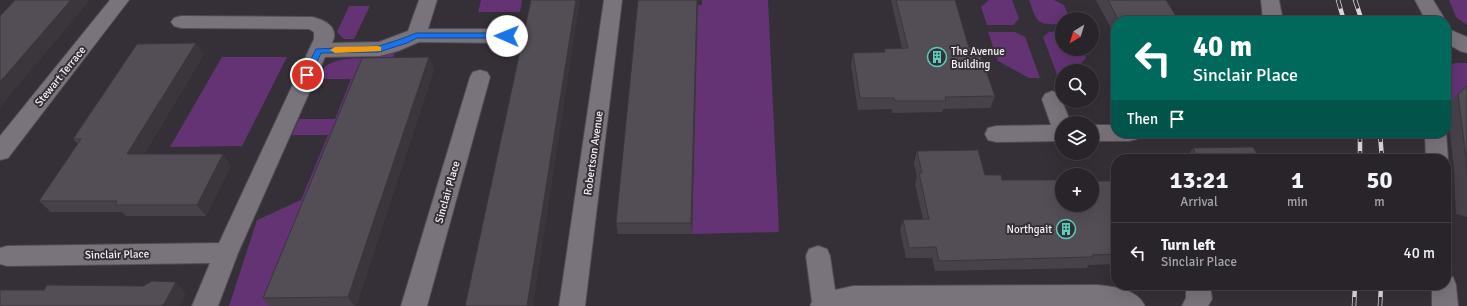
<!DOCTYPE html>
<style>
body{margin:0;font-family:Signika,sans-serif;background:#343035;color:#f1f3f6;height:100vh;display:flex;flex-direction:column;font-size:15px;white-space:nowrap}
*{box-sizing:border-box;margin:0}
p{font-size:13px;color:#a5a4a8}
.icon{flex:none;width:22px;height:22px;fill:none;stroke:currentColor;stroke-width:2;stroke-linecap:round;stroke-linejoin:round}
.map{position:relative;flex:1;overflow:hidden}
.sheet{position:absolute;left:1111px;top:154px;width:340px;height:136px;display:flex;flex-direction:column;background:#282429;border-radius:16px;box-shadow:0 4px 16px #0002,0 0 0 1px #444146}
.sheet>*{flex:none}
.top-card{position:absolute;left:1111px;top:16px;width:340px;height:122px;border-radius:16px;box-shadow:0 4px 16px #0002,0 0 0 1px #444146;background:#00695c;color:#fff;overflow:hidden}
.needle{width:26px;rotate:218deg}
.tools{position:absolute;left:1055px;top:12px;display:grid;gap:8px}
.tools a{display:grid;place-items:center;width:44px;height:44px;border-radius:50%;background:#282429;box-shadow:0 4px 16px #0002,0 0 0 1px #444146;font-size:20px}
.pin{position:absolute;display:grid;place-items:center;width:34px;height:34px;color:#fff;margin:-17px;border:2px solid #fff;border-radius:50%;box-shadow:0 1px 4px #0007}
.me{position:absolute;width:44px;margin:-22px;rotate:271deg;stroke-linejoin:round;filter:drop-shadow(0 0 3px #0008)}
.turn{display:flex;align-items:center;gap:14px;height:84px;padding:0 16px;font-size:18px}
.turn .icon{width:52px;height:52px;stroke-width:2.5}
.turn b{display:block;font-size:28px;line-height:34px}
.then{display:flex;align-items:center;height:38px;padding:0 16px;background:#0003;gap:8px;font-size:15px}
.eta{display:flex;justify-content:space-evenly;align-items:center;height:68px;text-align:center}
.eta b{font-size:24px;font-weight:700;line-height:28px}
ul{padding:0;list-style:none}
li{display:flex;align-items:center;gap:12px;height:60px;padding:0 16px;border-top:1px solid #444146}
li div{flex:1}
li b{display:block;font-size:15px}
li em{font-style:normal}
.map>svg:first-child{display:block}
.green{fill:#633374}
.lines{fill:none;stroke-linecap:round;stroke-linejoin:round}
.minor-casing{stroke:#514c53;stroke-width:2}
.minor{fill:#79737c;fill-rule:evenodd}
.rail-casing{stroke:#dddade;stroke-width:4.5}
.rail{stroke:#353037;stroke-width:3;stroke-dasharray:9;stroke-linecap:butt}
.wall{fill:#474249}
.shaded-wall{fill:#3a363c}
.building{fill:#534d55;stroke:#3a363c}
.route{fill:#1a73e8;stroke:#114b97}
.slow{fill:#f59e0b}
.labels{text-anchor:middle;stroke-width:4;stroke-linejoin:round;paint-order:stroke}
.poi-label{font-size:11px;fill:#f5f2f6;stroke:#353037;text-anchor:start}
.street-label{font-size:11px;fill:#f5f2f6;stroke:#353037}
</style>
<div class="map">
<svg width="1467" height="306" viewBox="0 0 1467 306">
<rect width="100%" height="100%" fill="#353037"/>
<!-- green -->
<g class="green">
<path d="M481 0H522L520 12H478Z"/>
<path d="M702 0H768L779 232 692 234 696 41 695 5H702Z"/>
<path d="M989 0H1012L1019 19 1013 25H987L981 7Z"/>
<path d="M1029 0H1054L1064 5 1070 19H1062V24C1037 25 1037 23 1029 0Z"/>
<path d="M1449 0H1467V25L1456 17Z"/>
<path d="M349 6H370L354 39H344L337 32Z"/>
<path d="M1062 31V49H1083L1086 58 1073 71H1062V77H1058L1043 37 1049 32Z"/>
<path d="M988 32H1015L1025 37 1040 78H1029L998 61Z"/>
<path d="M395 52 388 69 273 306H229L257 220 301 200 328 135H292L299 119H335L351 79H317C325 57 348 59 367 58 377 57 386 55 395 52Z"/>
<path d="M222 57H287L242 146 170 147Z"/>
<path d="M1455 63H1467V87L1462 107 1447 102 1446 68Z"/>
</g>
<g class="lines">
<!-- minor casing -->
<g class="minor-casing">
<g id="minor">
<path d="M110 0H129L8 158 0 160V136Z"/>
<path d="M419 0H437L428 29H507L514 31 517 36 514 41 507 43 419 42 398 51 379 56 325 57 238 253 218 306H192L210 263 7 266 0 264V248L7 246 219 243 314 39V32L309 29 181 28 174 26 171 22 174 18 181 16 312 17C325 20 340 27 332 43L379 42 408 31Z"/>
<path d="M604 0H622L585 306H559Z"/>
<path d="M1261 0H1279L1283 21H1263Z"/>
<path d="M1415 0H1433L1446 21H1426Z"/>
<path d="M1446 28 1467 37V53L1460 51 1446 43Z"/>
<path d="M480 70 487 72 490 77 427 306H401L470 77 473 72Z"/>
<path d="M1052 91 1059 94 1071 123H1062V141L996 142 988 140 985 134 988 128 996 126 1051 125 1042 99 1045 94Z"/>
<path d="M1092 125H1116V133H1140L1137 139 1129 141H1092Z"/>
<path d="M1446 132 1448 159 1446 163V159H1426L1425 133H1446Z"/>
<path d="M818 246 827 249 830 256 835 290 853 286 1098 285C1115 287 1137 289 1145 306H810L812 302 806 256 809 249Z"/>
<path d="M1446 275 1453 277 1456 285 1458 306H1432V285H1446Z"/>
<path d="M1186 285H1210L1212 299 1208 306H1182L1186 298Z"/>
</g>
</g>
<!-- minor -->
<use href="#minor" class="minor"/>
<!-- rail casing -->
<g class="rail-casing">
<g id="rail">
<path d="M1338 0 1344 21"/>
<path d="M1355 0 1362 21"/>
<path d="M1360 133V159"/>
<path d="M1380 133 1382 159"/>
<path d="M1354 306 1355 285"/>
<path d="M1380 306 1381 285"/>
</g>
</g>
<!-- rail -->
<use href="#rail" class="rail"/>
</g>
<!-- wall -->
<g class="wall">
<path d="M638 0H698L692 234H618L616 223Z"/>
<path d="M891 0H955L969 48 995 96 990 108 943 109 942 112 892 113V109L858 110 851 65 853 53 884 52V49L902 48Z"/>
<path d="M1096 0H1166L1179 21H1116V38Z"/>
<path d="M204 54 144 154 231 165 206 216H126L122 212H51L39 201 78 144 73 139Z"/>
<path d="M429 57 434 69 356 306H270L263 298Z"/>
<path d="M1467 86V217L1456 214 1454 170 1447 105Z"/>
<path d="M1193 148 1260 159H1185Z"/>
<path d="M917 151 1002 180 1062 205 1116 181V264L1088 265 1087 268 935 271 932 258H906L900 230 903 220 923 219 915 184 917 177 914 163Z"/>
</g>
<!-- shaded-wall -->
<g class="shaded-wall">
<path d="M71 0H90L0 107V82Z"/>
<path d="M576 0H580L533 306H527Z"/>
<path d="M697 0H698L692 234 691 223Z"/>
<path d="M196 43 204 54 137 165 127 154Z"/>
<path d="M429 57 434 69 356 306H354L348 297Z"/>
<path d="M223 154 231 165 206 216 197 205Z"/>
<path d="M176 282 186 293 179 306H160Z"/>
</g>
<!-- building -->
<g class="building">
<path d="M15 0H71L0 82V16Z"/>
<path d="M531 0H576L527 306H465Z"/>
<path d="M638 0H697L691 223H616Z"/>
<path d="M896 0H955L969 48H978L995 96 945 97 946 101H895L894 98H860L853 53 885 52 884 49 908 48Z"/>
<path d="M1108 0H1166L1179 21H1119Z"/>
<path d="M196 43 127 154H223L197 205H115L117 201H39L81 139H73L137 44Z"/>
<path d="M429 57 348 297 263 298 362 58Z"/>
<path d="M1467 86V173L1466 158 1458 94Z"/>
<path d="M1253 147 1260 159H1198L1193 148Z"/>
<path d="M978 150 985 175H1001L1002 180H1062V205H1092V181H1116V254L1092 255 1093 257 939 261 936 247 909 248 903 220 929 219 919 173H922L917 151Z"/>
<path d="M152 281 176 282 164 304 160 306H0V290H44L47 285 143 286Z"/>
</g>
<!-- route -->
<path class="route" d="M416 33H507L511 36 507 38H417L407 43 379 52 321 53 310 77 307 78 303 75 316 49 379 46 401 39Z"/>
<!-- slow -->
<path class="slow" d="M378 46 381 47V51L335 53 330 50 335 47Z"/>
<!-- icons -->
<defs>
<g id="building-ring" transform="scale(1)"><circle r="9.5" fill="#353037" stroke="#5acebd" stroke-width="1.5"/><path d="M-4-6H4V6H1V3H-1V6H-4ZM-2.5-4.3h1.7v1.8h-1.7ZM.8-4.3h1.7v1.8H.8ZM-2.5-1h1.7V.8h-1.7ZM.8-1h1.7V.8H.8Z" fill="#5acebd"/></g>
</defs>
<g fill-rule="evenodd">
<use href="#building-ring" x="937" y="57"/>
<use href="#building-ring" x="1066" y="229"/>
</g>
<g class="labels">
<!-- poi labels -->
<g class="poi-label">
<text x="951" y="55">The Avenue<tspan x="951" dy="13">Building</tspan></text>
<text x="1052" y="233" text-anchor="end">Northgait</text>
</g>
<!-- street labels -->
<g class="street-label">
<text transform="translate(60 76) rotate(-51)" y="4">Stewart Terrace</text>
<text transform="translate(593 153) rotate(-82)" y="4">Robertson Avenue</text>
<text transform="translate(447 192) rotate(-74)" y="4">Sinclair Place</text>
<text transform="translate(117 254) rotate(-1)" y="4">Sinclair Place</text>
</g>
</g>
</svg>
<div class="tools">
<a><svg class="needle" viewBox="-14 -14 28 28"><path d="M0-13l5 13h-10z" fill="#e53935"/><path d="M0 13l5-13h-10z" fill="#a5a4a8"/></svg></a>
<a><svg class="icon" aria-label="search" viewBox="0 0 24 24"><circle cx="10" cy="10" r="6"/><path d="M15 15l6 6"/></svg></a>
<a><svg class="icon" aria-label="layers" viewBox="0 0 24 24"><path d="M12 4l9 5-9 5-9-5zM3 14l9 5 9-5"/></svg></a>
<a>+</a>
</div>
<div class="pin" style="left:307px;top:75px;background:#d93025"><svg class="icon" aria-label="arrive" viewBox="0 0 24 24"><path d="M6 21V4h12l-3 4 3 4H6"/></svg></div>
<svg class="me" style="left:507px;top:36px" viewBox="-20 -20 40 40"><circle r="19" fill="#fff"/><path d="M0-13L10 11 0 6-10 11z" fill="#1a73e8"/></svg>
<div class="top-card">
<div class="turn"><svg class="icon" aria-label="left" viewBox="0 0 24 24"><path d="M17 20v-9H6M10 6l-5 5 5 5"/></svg><div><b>40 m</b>Sinclair Place</div></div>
<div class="then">Then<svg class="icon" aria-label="arrive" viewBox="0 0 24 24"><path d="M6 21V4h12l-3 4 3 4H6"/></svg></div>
</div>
<section class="sheet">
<div class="eta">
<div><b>13:21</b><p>Arrival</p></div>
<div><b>1</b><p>min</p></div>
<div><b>50</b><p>m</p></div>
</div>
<ul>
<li><svg class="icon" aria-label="left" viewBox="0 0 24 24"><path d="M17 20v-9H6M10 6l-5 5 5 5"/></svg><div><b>Turn left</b><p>Sinclair Place</p></div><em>40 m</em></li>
</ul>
</section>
</div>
